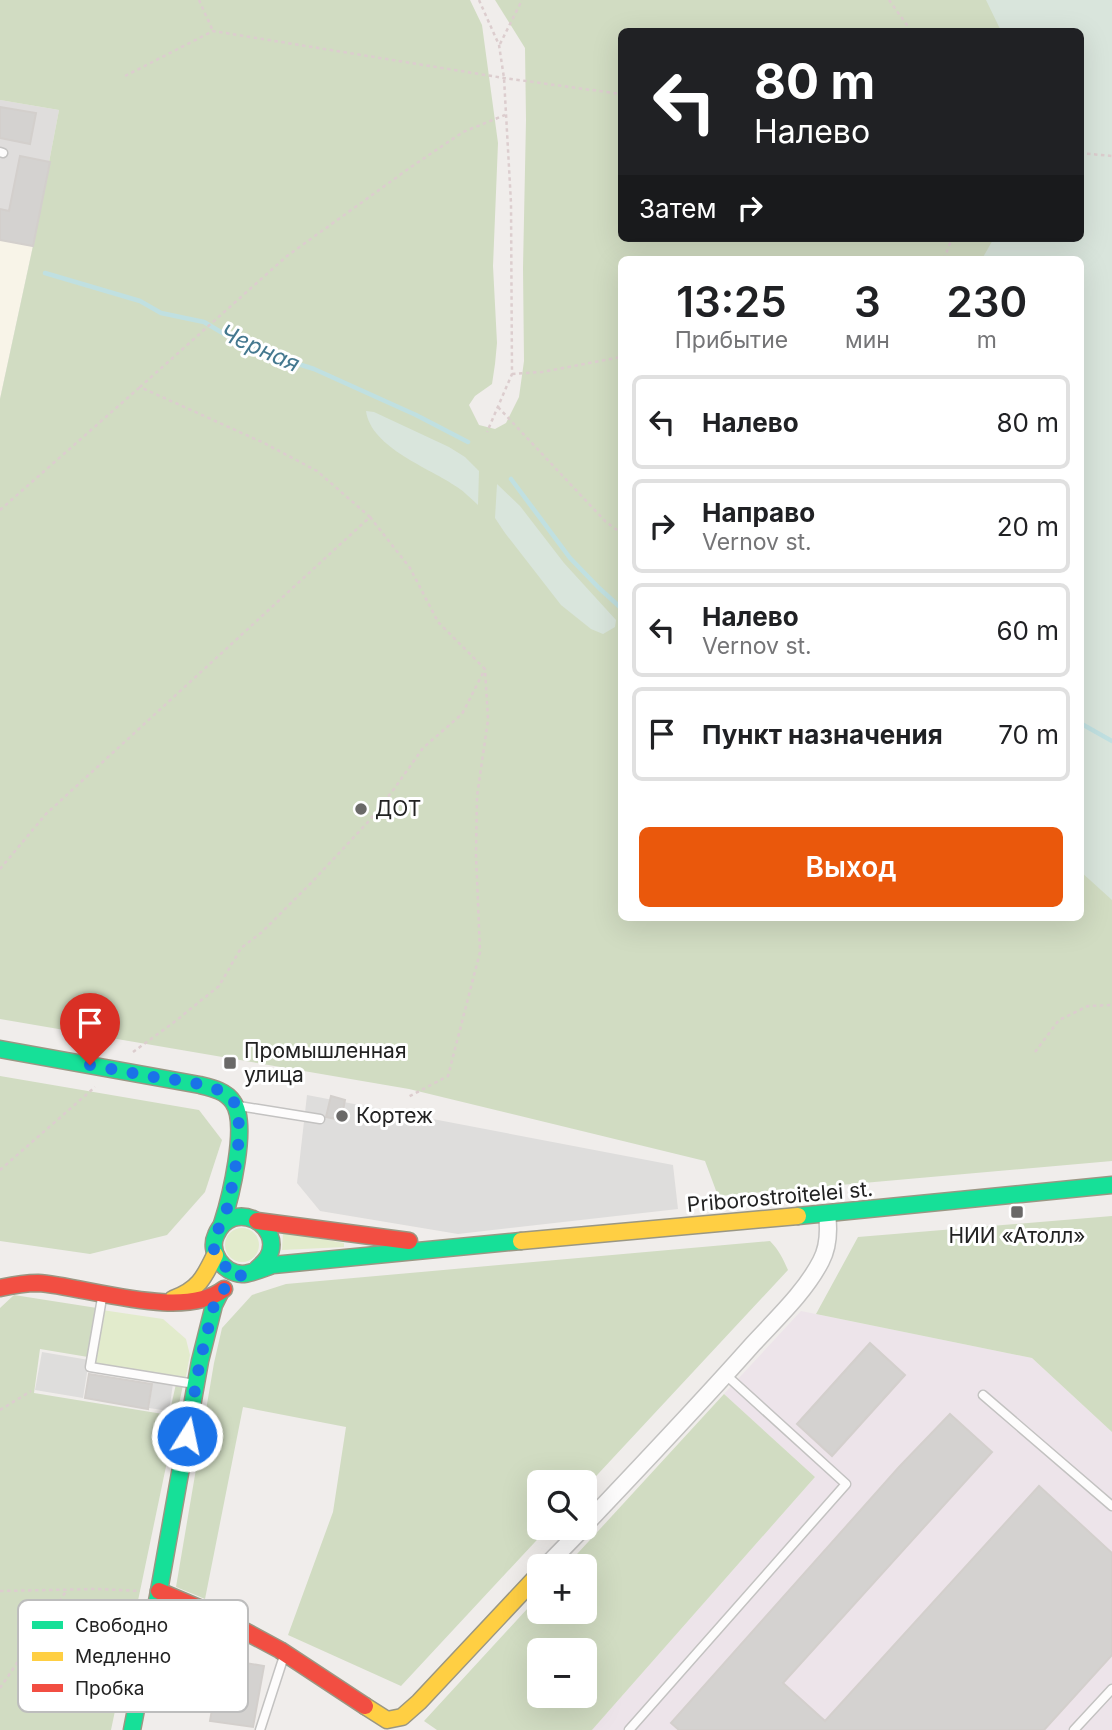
<!DOCTYPE html>
<html lang="ru">
<meta charset="utf-8">
<style>
body{margin:0;font-family:Inter,sans-serif;background:#f6f6f6;color:#202124;height:100vh;display:flex;flex-direction:column;font-size:26px;white-space:nowrap}
*{box-sizing:border-box;margin:0}
p{font-size:23px;color:#757577}
.icon{flex:none;width:38px;height:38px;fill:none;stroke:currentColor;stroke-width:2;stroke-linecap:round;stroke-linejoin:round}
.map{position:relative;flex:1;overflow:hidden}
.details{position:absolute;left:618px;top:256px;width:466px;height:665px;display:flex;flex-direction:column;background:#fff;border-radius:10px;box-shadow:0 7px 28px #0002}
.details>*{flex:none}
.hud{position:absolute;left:618px;top:28px;width:466px;height:214px;border-radius:10px;box-shadow:0 7px 28px #0002;background:#202124;color:#fff;overflow:hidden}
.fabs{position:absolute;left:527px;top:1470px;display:grid;gap:14px}
.fabs a{display:grid;place-items:center;width:70px;height:70px;border-radius:10px;background:#fff;box-shadow:0 7px 28px #0002;font-size:35px}
.pin{position:absolute;display:grid;place-items:center;width:60px;height:60px;color:#fff;margin:-72px -30px;border-radius:50% 50% 50% 0;rotate:-45deg;box-shadow:0 0 7px #0007}
.pin .icon{rotate:45deg}
.me{position:absolute;width:77px;margin:-38px;rotate:10deg;stroke-linejoin:round;filter:drop-shadow(0 0 5px #0008)}
.turn{display:flex;align-items:center;gap:24px;height:147px;padding:0 21px;font-size:32px}
.turn .icon{width:91px;height:91px;stroke-width:2.5}
.turn b{display:block;font-size:49px;line-height:60px}
.then{display:flex;align-items:center;height:66px;padding:0 21px;background:#0003;gap:14px;font-size:26px}
.eta{display:flex;justify-content:space-evenly;align-items:center;height:119px;text-align:center}
.eta b{font-size:42px;font-weight:600;line-height:49px}
.cta{display:flex;gap:14px;margin-top:auto;padding:14px 21px}
.cta a{flex:1;height:80px;border-radius:10px;background:#ea580c;color:#fff;font-size:28px;font-weight:600;line-height:80px;text-align:center}
ul{padding:0;list-style:none}
li{display:flex;align-items:center;gap:21px;height:94px;margin:0 14px 10px;padding:0 7px;border:4px solid #e0e0e0;border-radius:10px}
li div{flex:1}
li b{display:block;font-size:26px}
li em{font-style:normal}
.map>svg:first-child{display:block}
.residential{fill:#dfdddc}
.industrial{fill:#ede4ea}
.education{fill:#f8f4e8}
.religious{fill:#dedddc}
.grass{fill:#e2ebcc}
.forest{fill:#d1dcc2;fill-rule:evenodd}
.wetland{fill:#d9e5dc}
.lines{fill:none;stroke-linecap:round;stroke-linejoin:round}
.stream{stroke:#c0e0e1;stroke-width:4.5}
.building{fill:#d4d2d0;stroke:#d3cfcc;stroke-width:2}
.lane-casing{stroke:#c3c2c1;stroke-width:11}
.street-casing{stroke:#c3c2c1;stroke-width:19}
.fast-casing{stroke:#9a9783;stroke-width:19}
.slow-casing{stroke:#9a9783;stroke-width:19}
.jam-casing{stroke:#9a9783;stroke-width:19}
.path{stroke:#dccdce;stroke-width:2.5;stroke-dasharray:3.5 3.5;stroke-linecap:butt}
.lane{stroke:#fdfcfc;stroke-width:8}
.street{stroke:#fdfcfc;stroke-width:16}
.fast{stroke:#16e098;stroke-width:16}
.slow{stroke:#ffcf43;stroke-width:16}
.jam{stroke:#f24e42;stroke-width:16}
.route{stroke:#1a73e8;stroke-width:12;stroke-dasharray:0 21.6}
.poi-dot{fill:#6a6968;stroke:#fff;stroke-width:2.5}
.labels{text-anchor:middle;stroke-width:6;stroke-linejoin:round;paint-order:stroke}
.poi-label{font-size:21px;fill:#222;stroke:#fff;text-anchor:start}
.street-label{font-size:21px;fill:#222;stroke:#fff}
.water-label{font-size:23px;font-style:italic;fill:#44788f;stroke:#fff}
.key{fill:#fff;stroke:#bdbdbd;stroke-width:2}
.key-label{font-size:19px;fill:#222}
</style>
<div class="map">
<svg width="1112" height="1730" viewBox="0 0 1112 1730">
<rect width="100%" height="100%" fill="#f0edeb"/>
<!-- residential -->
<path class="residential" d="M0 100 59 110 33 246 0 399Z"/>
<!-- industrial -->
<path class="industrial" d="M801 1311 1032 1358 1112 1432V1730H592L815 1477 724 1394Z"/>
<!-- education -->
<path class="education" d="M0 240 33 246 0 399Z"/>
<!-- religious -->
<g class="religious">
<path d="M307 1095 673 1165 678 1209 458 1234 320 1211 297 1183Z"/>
<path d="M42 1352 89 1360 83 1398 35 1390Z"/>
<path d="M153 1380 173 1384 169 1411 149 1408Z"/>
</g>
<!-- grass -->
<g class="grass">
<circle cx="242" cy="1245" r="17"/>
<path d="M283 1232 344 1243V1247L282 1250Z"/>
<path d="M102 1310 163 1319 186 1339 190 1355 185 1381 93 1365Z"/>
</g>
<!-- forest -->
<g class="forest">
<path d="M0 0H470L482 25 498 143 493 266 497 343 495 364 492 384 475 396 469 405 479 425 495 429 506 423 519 397 524 361 523 268 526 120 525 48 495 0H1112V1161L718 1196 705 1161 409 1089 0 1019V399L33 246 59 110 0 100ZM621 32H1080V238H621ZM621 259H1080V917H621Z"/>
<path d="M0 1076 199 1110 222 1140 205 1192 167 1235 90 1254 0 1241Z"/>
<path d="M1112 1216V1432L1032 1358 816 1314 858 1237Z"/>
<path d="M770 1241C779 1250 783 1259 788 1270L585 1488 584 1482H539V1528H548L401 1686 288 1635 333 1512 346 1427 243 1407 205 1599 176 1587 214 1363 222 1328 252 1295 286 1284Z"/>
<path d="M14 1295 97 1308 88 1357 40 1349 34 1393 169 1415 176 1384 183 1385 111 1730H0V1308Z"/>
<path d="M724 1394 815 1477 592 1730H437L424 1721 539 1596V1612H584V1566H566ZM584 1650V1696H539V1650Z"/>
</g>
<!-- wetland -->
<g class="wetland">
<path d="M986 0H1112V900L1080 871V259H982L994 238H1080V32L1001 31Z"/>
<path d="M366 411 374 412 449 447 465 457 479 471 478 505C471 499 465 492 457 487 430 468 371 448 366 411Z"/>
<path d="M497 484 520 506 564 563 616 620 615 627 603 634 591 629 561 605 505 533 495 518Z"/>
</g>
<g class="lines">
<!-- stream -->
<g class="stream">
<path d="M45 273 140 301 161 313 204 322 231 338 270 355 314 369 416 415 468 442"/>
<path d="M511 479 570 558 599 588 621 608"/>
<path d="M1080 723 1112 741"/>
</g>
</g>
<!-- building -->
<g class="building">
<path d="M0 107 36 113 30 144 0 138Z"/>
<path d="M20 156 50 162 33 246 0 240V209L9 211Z"/>
<path d="M331 1096 345 1100 341 1120 326 1117Z"/>
<path d="M870 1343 905 1375 832 1456 797 1424Z"/>
<path d="M89 1374 152 1384 148 1409 85 1398Z"/>
<path d="M950 1414 992 1452 783 1683 825 1721 1039 1486 1112 1553V1655L1044 1730H679L671 1723 899 1467Z"/>
<path d="M221 1659 264 1666 253 1727 210 1721Z"/>
</g>
<g class="lines">
<!-- lane casing -->
<g class="lane-casing">
<g id="lane">
<path d="M0 152 3 153"/>
<path d="M239 1106 320 1119"/>
<path d="M102 1298 90 1367 195 1384"/>
<path d="M983 1395 1112 1506"/>
<path d="M260 1730 284 1656"/>
<path d="M629 1730 846 1484 726 1375"/>
<path d="M1074 1730 1112 1689"/>
</g>
</g>
<!-- street casing -->
<g class="street-casing">
<g id="street">
<path d="M584 1526C641 1466 698 1406 753 1344 777 1318 805 1292 821 1261 829 1246 829 1230 827 1214"/>
<path d="M546 1566 583 1528"/>
</g>
</g>
<!-- fast casing -->
<g class="fast-casing">
<g id="fast">
<path d="M0 1049 200 1085C212 1088 226 1091 233 1102 249 1124 230 1199 222 1224"/>
<path d="M798 1216 1112 1185"/>
<path d="M257 1269C261 1265 265 1262 268 1257 285 1225 232 1197 216 1235 208 1252 223 1273 242 1274 251 1274 264 1268 273 1265L521 1241"/>
<path d="M132 1730 159 1591 200 1361 214 1305 220 1293"/>
</g>
</g>
<!-- slow casing -->
<g class="slow-casing">
<g id="slow">
<path d="M521 1241 798 1216"/>
<path d="M173 1299C198 1290 204 1278 215 1255"/>
<path d="M365 1706 387 1720 402 1717 419 1702 539 1574"/>
</g>
</g>
<!-- jam casing -->
<g class="jam-casing">
<g id="jam">
<path d="M257 1221 409 1241"/>
<path d="M0 1288C13 1285 25 1283 38 1283 85 1286 183 1321 224 1289"/>
<path d="M159 1591 211 1613 280 1650 365 1706"/>
</g>
</g>
<!-- path -->
<g class="path">
<path d="M199 0 213 31"/>
<path d="M479 0 499 45 504 78 511 203 512 374 487 432"/>
<path d="M889 0 912 32"/>
<path d="M500 44 522 0"/>
<path d="M125 76 213 31 504 78 621 94"/>
<path d="M1080 153 1112 156"/>
<path d="M944 259 952 238"/>
<path d="M512 374 542 372 621 357"/>
<path d="M498 407 605 521 621 533"/>
<path d="M0 510 140 387"/>
<path d="M370 517 410 568 438 622 485 669 488 720 477 796 476 855 480 952 448 1076 408 1097"/>
<path d="M0 869 46 814 370 517 317 471 264 443 140 387 287 256 411 167 463 132 505 115"/>
<path d="M133 1052 173 1023 219 986 241 948 262 932 311 883 368 822 394 789 423 748 462 714 485 669"/>
<path d="M1035 1052 1059 1020 1088 1006 1112 1005"/>
<path d="M0 1170 95 1087"/>
<path d="M0 1410 31 1391"/>
<path d="M0 1591 97 1589 140 1591"/>
<path d="M0 1688 67 1590"/>
</g>
<!-- lane -->
<use href="#lane" class="lane"/>
<!-- street -->
<use href="#street" class="street"/>
<!-- fast -->
<use href="#fast" class="fast"/>
<!-- slow -->
<use href="#slow" class="slow"/>
<!-- jam -->
<use href="#jam" class="jam"/>
</g>
<g class="lines">
<!-- route -->
<path class="route" d="M90 1065C112 1069 133 1073 154 1077 175 1080 215 1083 231 1098 248 1115 233 1185 227 1208 225 1220 218 1227 215 1237 209 1258 225 1270 243 1274L232 1281 220 1293 214 1305 200 1361 187 1436"/>
</g>
<!-- markers -->
<g class="poi-dot">
<circle cx="361" cy="809" r="7"/>
<rect x="223" y="1056" width="14" height="14" rx="3.5"/>
<circle cx="342" cy="1116" r="7"/>
<rect x="1010" y="1205" width="14" height="14" rx="3.5"/>
</g>
<g class="labels">
<!-- poi labels -->
<g class="poi-label">
<text x="375" y="816">ДОТ</text>
<text x="244" y="1058">Промышленная<tspan x="244" dy="24">улица</tspan></text>
<text x="356" y="1123">Кортеж</text>
<text x="1017" y="1243" text-anchor="middle">НИИ «Атолл»</text>
</g>
<!-- street labels -->
<g class="street-label">
<text transform="translate(780 1197) rotate(-5)" y="7">Priborostroitelei st.</text>
</g>
<!-- water labels -->
<g class="water-label">
<text transform="translate(260 348) rotate(24)" y="8">Черная</text>
</g>
</g>
<!-- legend -->
<rect x="18" y="1600" width="230" height="112" rx="10" class="key"/>
<rect x="32" y="1621" width="31" height="8" fill="#16e098"/>
<rect x="32" y="1652" width="31" height="9" fill="#ffcf43"/>
<rect x="32" y="1684" width="31" height="8" fill="#f24e42"/>
<g class="key-label">
<text x="75" y="1632">Свободно</text>
<text x="75" y="1663">Медленно</text>
<text x="75" y="1695">Пробка</text>
</g>
</svg>
<div class="fabs">
<a><svg class="icon" aria-label="search" viewBox="0 0 24 24"><circle cx="10" cy="10" r="6"/><path d="M15 15l6 6"/></svg></a>
<a>+</a>
<a>−</a>
</div>
<div class="pin" style="left:90px;top:1065px;background:#d93025"><svg class="icon" aria-label="arrive" viewBox="0 0 24 24"><path d="M6 21V4h12l-3 4 3 4H6"/></svg></div>
<svg class="me" style="left:187px;top:1436px" viewBox="-20 -20 40 40"><circle r="17" fill="#1a73e8" stroke="#fff" stroke-width="3"/><path d="M0-11L8 9 0 5-8 9z" fill="#fff"/></svg>
<div class="hud">
<div class="turn"><svg class="icon" aria-label="left" viewBox="0 0 24 24"><path d="M17 20v-9H6M10 6l-5 5 5 5"/></svg><div><b>80 m</b>Налево</div></div>
<div class="then">Затем<svg class="icon" aria-label="right" viewBox="0 0 24 24"><path d="M7 20v-9h11M14 6l5 5-5 5"/></svg></div>
</div>
<section class="details">
<div class="eta">
<div><b>13:25</b><p>Прибытие</p></div>
<div><b>3</b><p>мин</p></div>
<div><b>230</b><p>m</p></div>
</div>
<ul>
<li><svg class="icon" aria-label="left" viewBox="0 0 24 24"><path d="M17 20v-9H6M10 6l-5 5 5 5"/></svg><div><b>Налево</b></div><em>80 m</em></li>
<li><svg class="icon" aria-label="right" viewBox="0 0 24 24"><path d="M7 20v-9h11M14 6l5 5-5 5"/></svg><div><b>Направо</b><p>Vernov st.</p></div><em>20 m</em></li>
<li><svg class="icon" aria-label="left" viewBox="0 0 24 24"><path d="M17 20v-9H6M10 6l-5 5 5 5"/></svg><div><b>Налево</b><p>Vernov st.</p></div><em>60 m</em></li>
<li><svg class="icon" aria-label="arrive" viewBox="0 0 24 24"><path d="M6 21V4h12l-3 4 3 4H6"/></svg><div><b>Пункт назначения</b></div><em>70 m</em></li>
</ul>
<div class="cta"><a>Выход</a></div>
</section>
</div>
